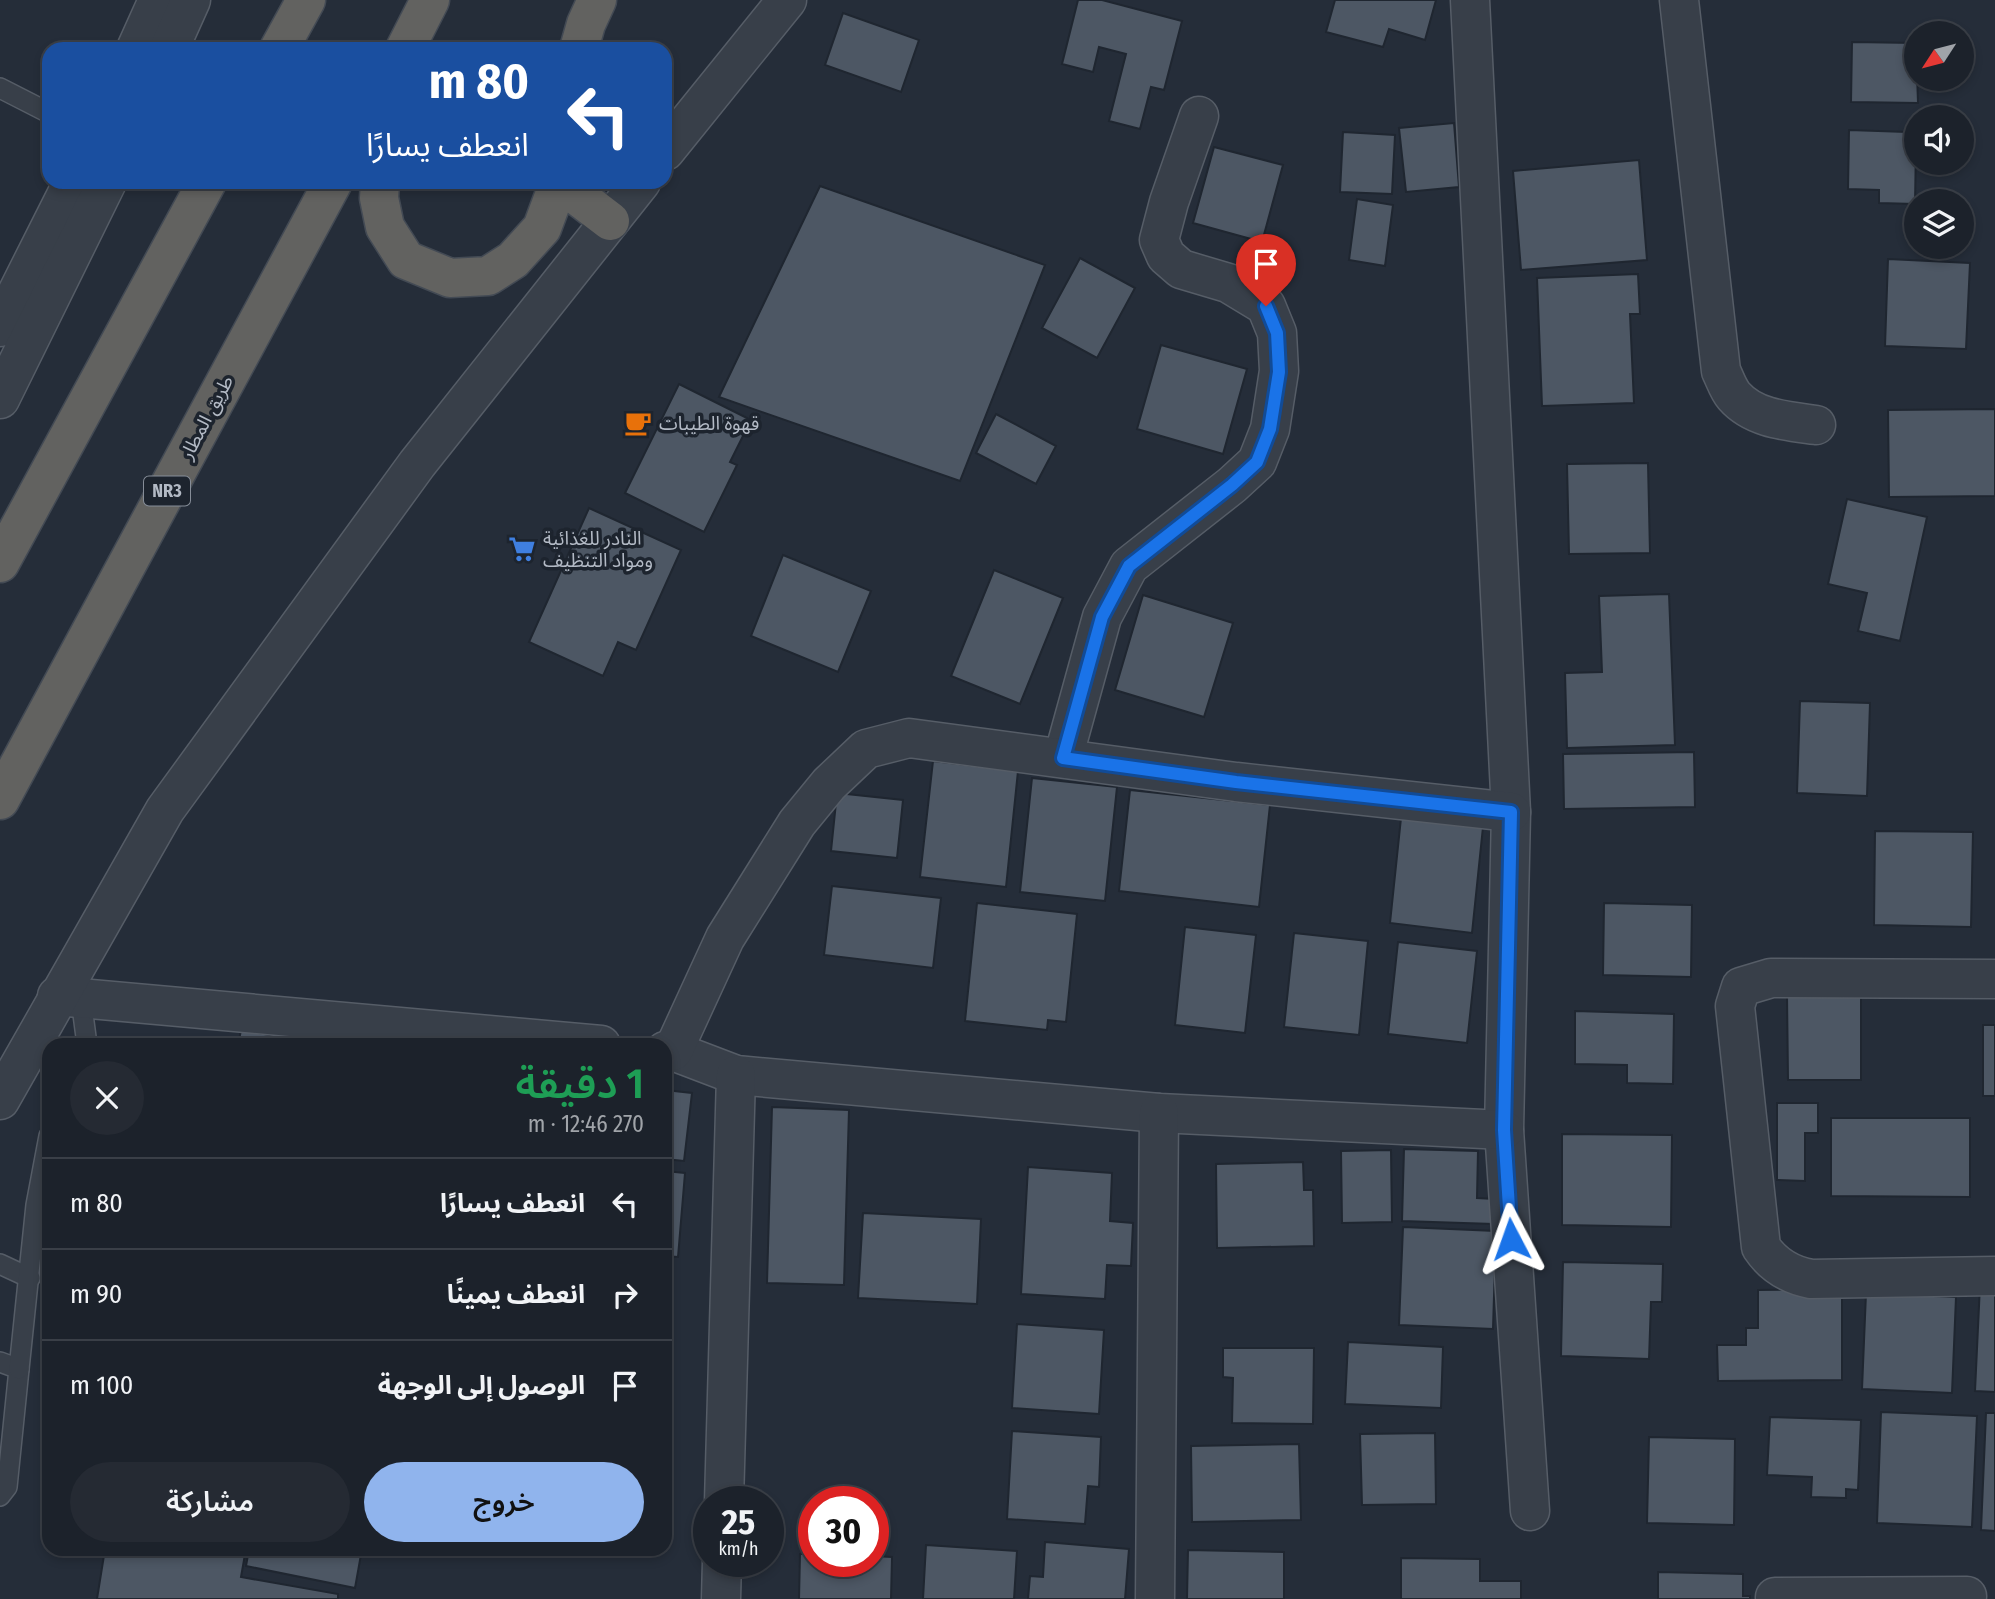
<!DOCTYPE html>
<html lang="ar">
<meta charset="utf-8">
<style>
body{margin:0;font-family:"Fira Sans Condensed","Noto Sans Arabic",sans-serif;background:#252a33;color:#f1f3f6;direction:rtl;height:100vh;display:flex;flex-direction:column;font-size:26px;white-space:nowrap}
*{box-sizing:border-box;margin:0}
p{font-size:23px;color:#a0a4a9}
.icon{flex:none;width:38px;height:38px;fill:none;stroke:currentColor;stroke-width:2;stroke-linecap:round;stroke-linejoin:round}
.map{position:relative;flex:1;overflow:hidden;direction:ltr}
.side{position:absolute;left:42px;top:1038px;width:630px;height:518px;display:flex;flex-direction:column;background:#1c222b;border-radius:21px;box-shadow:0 4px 10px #0003,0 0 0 2px #3a3f47;direction:rtl}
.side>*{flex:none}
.guide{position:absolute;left:42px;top:42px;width:630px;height:147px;border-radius:21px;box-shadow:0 4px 10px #0003,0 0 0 2px #3a3f47;direction:rtl;background:#1a4fa0;color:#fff;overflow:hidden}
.needle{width:46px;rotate:234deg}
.fabs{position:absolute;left:1904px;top:21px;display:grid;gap:14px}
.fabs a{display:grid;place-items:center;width:70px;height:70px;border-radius:50%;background:#1c222b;box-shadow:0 4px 10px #0003,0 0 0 2px #3a3f47;font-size:35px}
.speed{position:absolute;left:693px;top:1486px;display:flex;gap:14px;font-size:35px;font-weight:700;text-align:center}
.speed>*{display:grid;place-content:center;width:91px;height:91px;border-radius:50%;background:#1c222b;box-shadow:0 4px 10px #0003,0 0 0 2px #3a3f47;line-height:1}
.speed small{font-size:18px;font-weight:400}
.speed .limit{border:10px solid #d22;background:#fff;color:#111}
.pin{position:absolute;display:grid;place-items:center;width:60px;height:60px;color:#fff;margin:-72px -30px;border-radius:50% 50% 50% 0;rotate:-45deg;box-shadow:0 0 7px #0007}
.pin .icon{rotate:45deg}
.me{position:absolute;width:77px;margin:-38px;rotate:356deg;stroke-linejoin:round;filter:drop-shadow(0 0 5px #0008)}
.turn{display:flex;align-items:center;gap:24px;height:147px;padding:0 28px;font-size:32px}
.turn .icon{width:91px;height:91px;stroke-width:2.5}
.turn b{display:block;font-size:49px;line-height:60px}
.round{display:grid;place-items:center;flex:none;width:74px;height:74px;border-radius:37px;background:#252a33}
.head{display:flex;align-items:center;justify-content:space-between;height:119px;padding:0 28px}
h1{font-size:42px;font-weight:600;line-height:52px;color:#1e9e55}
.primary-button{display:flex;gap:14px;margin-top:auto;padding:14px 28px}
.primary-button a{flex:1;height:80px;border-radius:42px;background:#90b4ed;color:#111;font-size:28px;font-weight:600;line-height:80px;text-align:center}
.primary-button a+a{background:#252a33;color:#f1f3f6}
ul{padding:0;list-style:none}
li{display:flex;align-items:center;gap:21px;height:91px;padding:0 28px;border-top:2px solid #3a3f47}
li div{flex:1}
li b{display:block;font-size:26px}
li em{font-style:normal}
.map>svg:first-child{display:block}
.building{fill:#4d5764;stroke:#1f2630;stroke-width:2}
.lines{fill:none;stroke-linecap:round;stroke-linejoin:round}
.service-casing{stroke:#565d67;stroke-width:22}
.minor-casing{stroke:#565d67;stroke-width:41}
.tertiary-casing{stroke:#565d67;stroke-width:41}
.trunk-casing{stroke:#434a54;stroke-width:41}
.service{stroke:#383f49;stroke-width:19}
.minor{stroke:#383f49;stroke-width:38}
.tertiary{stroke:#383f49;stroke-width:38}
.trunk{stroke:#626260;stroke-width:38}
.route-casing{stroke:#114b97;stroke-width:18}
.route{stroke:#1a73e8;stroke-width:12}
.labels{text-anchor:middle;stroke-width:7;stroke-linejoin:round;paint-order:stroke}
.shield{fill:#1d242e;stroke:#868d98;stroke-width:2}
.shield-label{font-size:18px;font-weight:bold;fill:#b3bac5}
.street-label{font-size:19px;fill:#b3bac5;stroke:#1d242e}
.poi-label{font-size:19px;fill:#b3bac5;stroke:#1d242e;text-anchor:start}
</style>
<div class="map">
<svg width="1995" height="1599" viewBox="0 0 1995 1599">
<rect width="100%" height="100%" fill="#252d39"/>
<!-- building -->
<g class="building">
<path d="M1078 0H1102L1182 21 1164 90 1151 87 1140 129 1109 121 1126 54 1099 47 1093 72 1062 64Z"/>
<path d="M1335 0H1436L1425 40 1389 29 1383 47 1326 32Z"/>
<path d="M843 13 919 40 901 92 825 65Z"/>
<path d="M1852 42 1916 43 1918 103 1851 102Z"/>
<path d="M1454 123 1459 187 1406 192 1399 128Z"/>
<path d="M1849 130 1907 132V144L1916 145 1915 204 1879 203V190L1848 189Z"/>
<path d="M1343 132 1395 135 1392 194 1340 192Z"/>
<path d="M1214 147 1283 165 1262 242 1193 223Z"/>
<path d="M1639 160 1647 260 1521 270 1513 171Z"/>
<path d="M820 186 1045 265 960 481 719 397Z"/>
<path d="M1357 199 1393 205 1385 266 1349 260Z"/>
<path d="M1080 258 1135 288 1097 358 1042 328Z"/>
<path d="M1888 259 1970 263 1966 349 1885 346Z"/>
<path d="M1638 274 1640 314H1630L1634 403 1542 406 1537 278Z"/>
<path d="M1161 345 1247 369 1223 454 1137 429Z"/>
<path d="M679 384 751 420 730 462 737 465 704 532 625 493Z"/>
<path d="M1995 409V496L1889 497 1888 410Z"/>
<path d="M996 414 1056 446 1036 484 976 453Z"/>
<path d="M1648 463 1650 553 1569 554 1567 464Z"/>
<path d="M1847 499 1927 517 1900 641 1858 631 1867 593 1828 584Z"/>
<path d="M589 508 681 550 636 650 618 642 603 676 529 642Z"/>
<path d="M783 555 871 591 838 672 751 636Z"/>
<path d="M994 570 1063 598 1020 704 951 676Z"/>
<path d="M1669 594 1675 745 1567 748 1565 673 1602 672 1599 596Z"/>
<path d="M1143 595 1233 623 1204 717 1115 690Z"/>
<path d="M1800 701 1870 703 1867 796 1797 793Z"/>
<path d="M1694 752 1695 807 1564 809 1563 754Z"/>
<path d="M933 761 1018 771 1006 887 920 877Z"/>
<path d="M1032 778 1117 787 1105 901 1020 892Z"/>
<path d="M1130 790 1270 805 1259 907 1119 891Z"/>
<path d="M837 793 903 800 897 858 831 851Z"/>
<path d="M1401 818 1483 827 1472 933 1390 923Z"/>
<path d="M1875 831 1973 832 1971 927 1874 925Z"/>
<path d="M832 886 941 898 933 968 824 955Z"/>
<path d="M977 903 1077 914 1066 1022 1048 1020 1047 1030 965 1021Z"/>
<path d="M1604 903 1692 905 1691 977 1603 975Z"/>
<path d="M1185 927 1256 935 1245 1033 1175 1025Z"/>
<path d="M1294 933 1368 941 1359 1035 1284 1027Z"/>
<path d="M1398 942 1477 951 1467 1043 1388 1034Z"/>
<path d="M1787 995H1861V1080H1788Z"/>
<path d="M1575 1011 1674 1014 1673 1084 1627 1083V1065L1575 1064Z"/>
<rect x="1983" y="1025" width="12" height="71"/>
<path d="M241 1030 325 1045H238Z"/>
<path d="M665 1090 692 1093 684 1161 665 1159Z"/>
<path d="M1777 1103H1818V1133H1805V1181L1777 1180Z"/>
<path d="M772 1107 849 1110 844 1285 767 1283Z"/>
<path d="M1831 1118H1970V1197L1831 1196Z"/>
<path d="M1562 1134 1672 1135 1671 1227 1562 1225Z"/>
<path d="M1404 1149 1478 1151 1477 1198 1495 1199 1494 1224 1402 1221Z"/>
<path d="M1391 1150 1392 1222 1342 1223 1341 1151Z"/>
<path d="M1303 1162 1304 1190H1313L1314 1246 1217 1248 1216 1164Z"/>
<path d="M1028 1167 1112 1173 1110 1221 1133 1223 1131 1266 1107 1265 1105 1299 1021 1294Z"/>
<path d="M665 1171 685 1173 678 1257 665 1256Z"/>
<path d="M863 1213 981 1219 977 1304 858 1298Z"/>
<path d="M1403 1227 1496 1231 1493 1329 1399 1325Z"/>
<path d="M1563 1262 1663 1264 1662 1302H1651L1649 1359 1561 1356Z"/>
<path d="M1980 1285H1995V1392L1975 1391Z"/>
<path d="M1842 1289V1380L1718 1381 1717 1345H1746V1328H1758V1290Z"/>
<path d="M1866 1293 1956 1297 1952 1393 1862 1389Z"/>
<path d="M1017 1324 1104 1330 1099 1414 1012 1408Z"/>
<path d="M1348 1342 1443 1347 1441 1408 1345 1404Z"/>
<path d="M1223 1348H1314L1313 1424 1232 1423 1233 1378 1223 1377Z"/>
<path d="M1881 1412 1977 1416 1972 1527 1877 1523Z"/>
<path d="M1986 1413H1995V1531L1981 1530Z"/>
<path d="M1770 1417 1861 1420 1858 1490 1846 1489V1498L1811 1497 1812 1477 1767 1475Z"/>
<path d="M1012 1431 1101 1437 1099 1487 1088 1486 1085 1524 1007 1519Z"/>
<path d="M1435 1433 1436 1504 1362 1505 1360 1434Z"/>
<path d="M1649 1437 1735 1439 1734 1525 1647 1523Z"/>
<path d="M1299 1444 1301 1520 1192 1522 1191 1446Z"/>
<path d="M1045 1542 1129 1549 1125 1599H1028L1030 1576 1043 1577Z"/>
<path d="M926 1545 1017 1551 1014 1599H923Z"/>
<path d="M105 1549H246L241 1577 338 1594V1599H97Z"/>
<path d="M249 1549H362L355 1588 246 1566Z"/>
<path d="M1188 1550 1284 1552V1599H1187Z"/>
<path d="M800 1554H814V1561H873V1556L892 1557 891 1599H799Z"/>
<path d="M1401 1558 1480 1559V1581H1521V1599H1401Z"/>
<path d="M1658 1572 1743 1574V1596H1750V1599H1658Z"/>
</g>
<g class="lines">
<!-- service casing -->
<g class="service-casing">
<g id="service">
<path d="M0 88 49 113"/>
<path d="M81 999 86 1037 83 1045"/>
<path d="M0 1264 30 1278"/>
<path d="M0 1362 19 1369 7 1487 0 1496"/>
<path d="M19 1369 36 1205 49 1136"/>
</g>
</g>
<!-- minor casing -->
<g class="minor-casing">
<g id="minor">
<path d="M1470 0 1511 812 1504 1130 1530 1511"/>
<path d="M1679 0 1721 371C1725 379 1728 389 1734 396 1754 419 1787 421 1816 425"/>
<path d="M1063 758 1102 617 1129 566 1232 485 1257 462 1270 429 1279 371 1277 333 1266 306 1228 283 1181 269 1166 256 1159 240 1169 202 1199 116"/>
<path d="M1995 979 1771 978 1741 987 1735 1006 1761 1247C1773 1265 1790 1275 1811 1279L1995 1276"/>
<path d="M57 996 601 1045"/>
<path d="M665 1051H673L736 1075 1159 1113 1504 1130"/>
<path d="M673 1051 725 938 797 823 829 784 866 749 909 738 1236 782 1511 812"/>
<path d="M724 1502 736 1075"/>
<path d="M1775 1597 1967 1596"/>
<path d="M721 1599 722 1561"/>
<path d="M1155 1599 1159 1113"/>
</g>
</g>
<!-- tertiary casing -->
<g class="tertiary-casing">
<g id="tertiary">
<path d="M136 49 158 0"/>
<path d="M169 49 191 0"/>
<path d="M665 151 787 0"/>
<path d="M0 327 73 182"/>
<path d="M0 399 107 182"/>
<path d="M0 1100 165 810 417 464 641 182"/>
</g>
</g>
<!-- trunk casing -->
<g class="trunk-casing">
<g id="trunk">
<path d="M279 49 306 0"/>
<path d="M405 49 430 0"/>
<path d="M579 49 586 24 597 0"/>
<path d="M380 182 379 198 385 227 406 260 450 278 488 276 513 260 542 228 559 182 610 221"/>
<path d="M0 563 207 182"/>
<path d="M0 800 333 182"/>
</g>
</g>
<!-- service -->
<use href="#service" class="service"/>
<!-- minor -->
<use href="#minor" class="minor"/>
<!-- tertiary -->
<use href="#tertiary" class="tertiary"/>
<!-- trunk -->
<use href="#trunk" class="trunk"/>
</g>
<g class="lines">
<!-- route casing -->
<g class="route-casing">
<path id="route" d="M1266 306 1277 333 1279 372 1270 429 1257 462 1232 485 1129 566 1102 617 1063 758 1236 782 1511 812 1504 1130 1511 1239"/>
</g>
<!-- route -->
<use href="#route" class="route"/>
</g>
<!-- icons -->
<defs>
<g id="cafe-bare" transform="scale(2.1)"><path d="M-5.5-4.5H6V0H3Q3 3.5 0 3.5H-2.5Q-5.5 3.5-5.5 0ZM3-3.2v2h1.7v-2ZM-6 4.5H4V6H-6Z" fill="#e8710a" stroke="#1d242e" stroke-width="2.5" paint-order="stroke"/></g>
<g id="supermarket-bare" transform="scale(2.1)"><path d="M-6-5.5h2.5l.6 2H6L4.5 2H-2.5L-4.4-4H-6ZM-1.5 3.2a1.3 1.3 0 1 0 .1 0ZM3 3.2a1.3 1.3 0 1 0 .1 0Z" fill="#3f7fe0" stroke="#1d242e" stroke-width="2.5" paint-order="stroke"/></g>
</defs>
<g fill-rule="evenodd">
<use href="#cafe-bare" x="638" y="423"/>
<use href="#supermarket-bare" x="522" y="549"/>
</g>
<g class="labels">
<!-- shield labels -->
<rect class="shield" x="144" y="476.5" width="46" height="29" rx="5"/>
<g class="shield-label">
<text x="167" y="497">NR3</text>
</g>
<!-- street labels -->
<g class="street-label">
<text transform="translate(206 417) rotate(-62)" y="7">طريق المطار</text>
</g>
<!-- poi labels -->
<g class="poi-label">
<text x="659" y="430">قهوة الطيبات</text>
<text x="543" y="545">النادر للغذائية<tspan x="543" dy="22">ومواد التنظيف</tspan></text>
</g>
</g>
</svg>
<div class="fabs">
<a><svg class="needle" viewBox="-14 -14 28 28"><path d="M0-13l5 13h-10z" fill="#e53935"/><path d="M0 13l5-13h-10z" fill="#a0a4a9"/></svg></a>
<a><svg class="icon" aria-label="sound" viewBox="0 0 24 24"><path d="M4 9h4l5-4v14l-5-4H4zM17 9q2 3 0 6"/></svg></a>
<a><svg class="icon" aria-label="layers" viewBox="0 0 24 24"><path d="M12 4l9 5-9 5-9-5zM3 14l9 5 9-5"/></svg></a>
</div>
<div class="speed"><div>25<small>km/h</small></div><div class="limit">30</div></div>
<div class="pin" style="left:1266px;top:306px;background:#d93025"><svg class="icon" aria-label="arrive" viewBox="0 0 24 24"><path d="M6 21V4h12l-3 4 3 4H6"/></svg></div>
<svg class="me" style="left:1511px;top:1239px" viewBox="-20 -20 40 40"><path d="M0-17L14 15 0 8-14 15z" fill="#1a73e8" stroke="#fff" stroke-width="4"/></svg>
<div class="guide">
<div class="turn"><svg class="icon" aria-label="left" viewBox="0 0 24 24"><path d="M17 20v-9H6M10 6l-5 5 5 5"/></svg><div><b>80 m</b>انعطف يسارًا</div></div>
</div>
<section class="side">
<div class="head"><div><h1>1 دقيقة</h1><p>270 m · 12:46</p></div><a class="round"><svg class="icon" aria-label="close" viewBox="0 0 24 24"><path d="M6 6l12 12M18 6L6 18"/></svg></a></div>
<ul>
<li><svg class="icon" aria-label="left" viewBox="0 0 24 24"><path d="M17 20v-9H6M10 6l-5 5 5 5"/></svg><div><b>انعطف يسارًا</b></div><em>80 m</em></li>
<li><svg class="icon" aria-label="right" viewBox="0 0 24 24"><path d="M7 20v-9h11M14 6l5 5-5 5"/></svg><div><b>انعطف يمينًا</b></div><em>90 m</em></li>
<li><svg class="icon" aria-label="arrive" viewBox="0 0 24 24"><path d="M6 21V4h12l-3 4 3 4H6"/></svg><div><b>الوصول إلى الوجهة</b></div><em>100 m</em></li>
</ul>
<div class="primary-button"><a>خروج</a><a>مشاركة</a></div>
</section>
</div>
